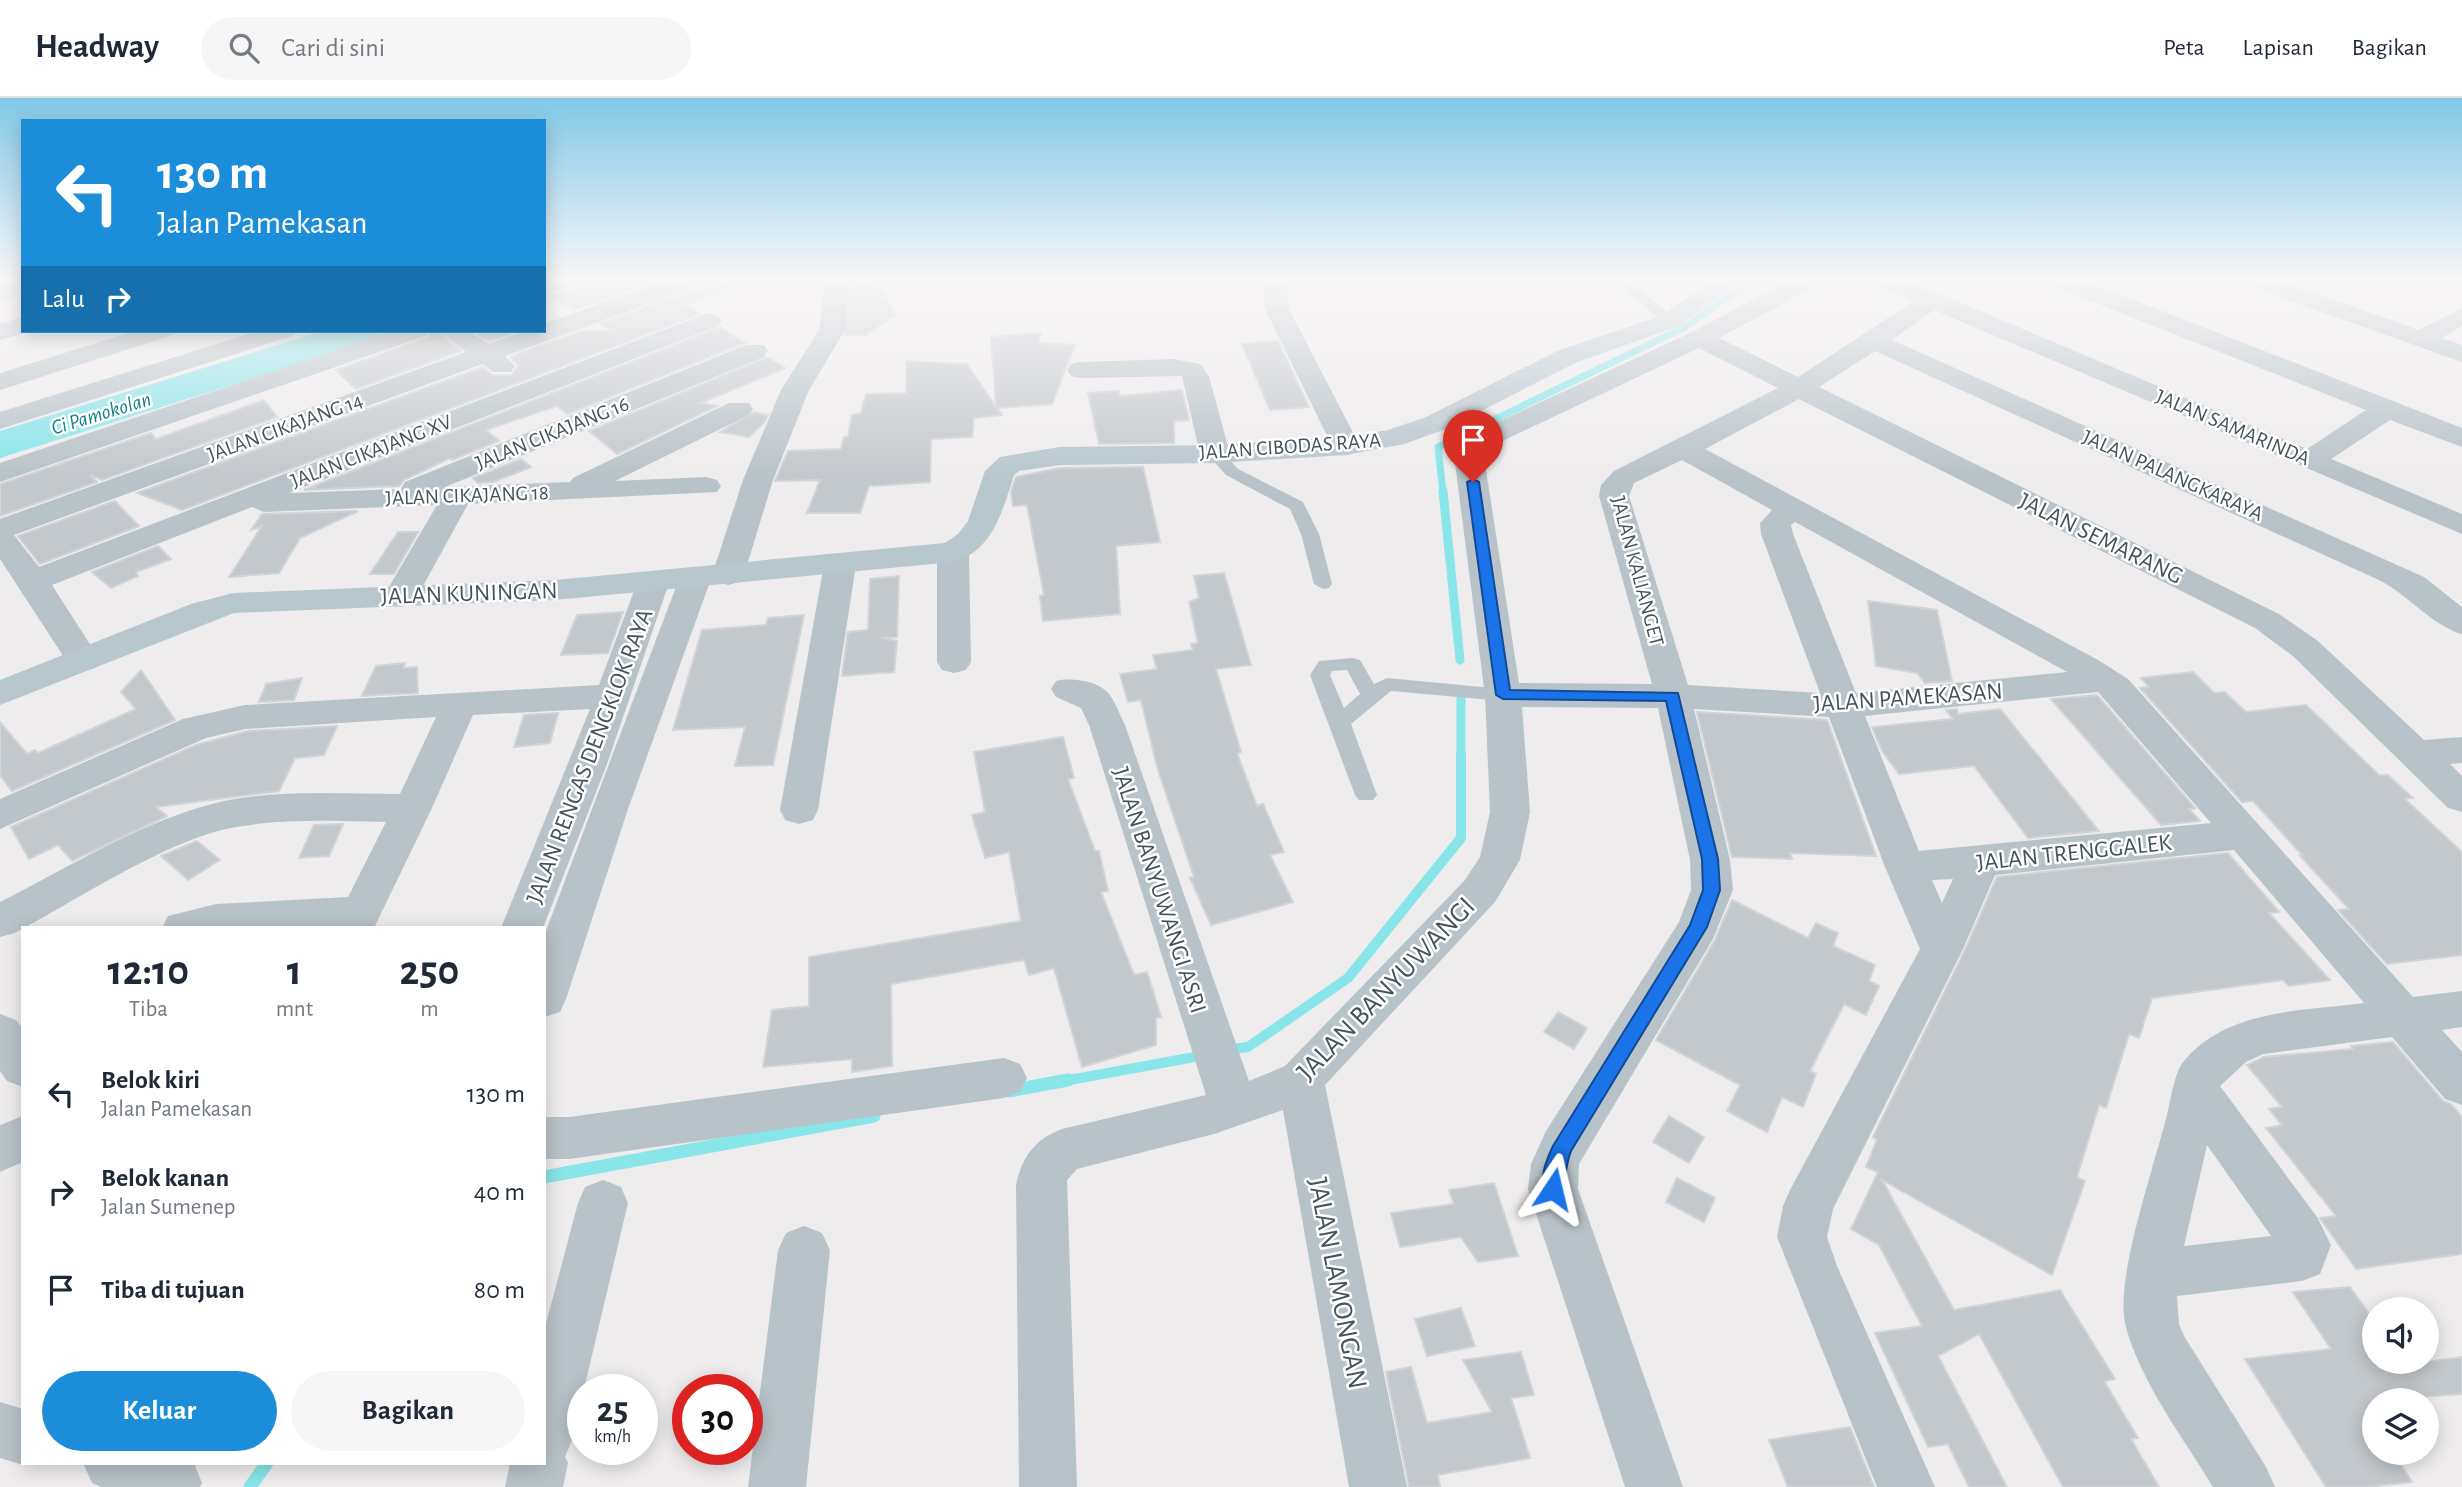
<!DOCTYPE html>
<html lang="id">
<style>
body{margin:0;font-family:"Alegreya Sans",sans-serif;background:#f6f6f7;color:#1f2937;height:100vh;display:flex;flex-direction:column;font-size:26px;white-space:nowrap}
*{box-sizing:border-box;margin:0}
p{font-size:23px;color:#747a83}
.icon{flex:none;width:38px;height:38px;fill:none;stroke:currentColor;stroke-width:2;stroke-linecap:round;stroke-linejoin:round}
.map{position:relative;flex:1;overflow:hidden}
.side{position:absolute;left:21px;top:828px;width:525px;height:539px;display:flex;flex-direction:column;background:#fff;border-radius:0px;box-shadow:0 4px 18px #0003}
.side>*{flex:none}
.top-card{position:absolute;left:21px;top:21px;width:525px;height:214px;border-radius:0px;box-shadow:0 4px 18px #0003;background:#1c8dd9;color:#fff;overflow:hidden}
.tools{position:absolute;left:2362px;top:1199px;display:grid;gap:14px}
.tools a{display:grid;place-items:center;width:77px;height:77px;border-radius:50%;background:#fff;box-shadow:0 4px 18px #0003;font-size:35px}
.speed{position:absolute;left:567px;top:1276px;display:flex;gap:14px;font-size:35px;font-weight:700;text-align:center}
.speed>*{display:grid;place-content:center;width:91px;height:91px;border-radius:50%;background:#fff;box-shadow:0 4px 18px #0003;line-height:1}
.speed small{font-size:18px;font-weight:400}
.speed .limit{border:10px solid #d22;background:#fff;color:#111}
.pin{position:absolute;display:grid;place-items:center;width:60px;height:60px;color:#fff;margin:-72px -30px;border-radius:50% 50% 50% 0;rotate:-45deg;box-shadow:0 0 7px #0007}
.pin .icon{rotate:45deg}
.me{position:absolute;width:77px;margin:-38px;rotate:10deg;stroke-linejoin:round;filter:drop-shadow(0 0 5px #0008)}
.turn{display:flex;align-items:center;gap:24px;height:147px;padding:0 21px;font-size:32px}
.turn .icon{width:91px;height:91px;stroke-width:2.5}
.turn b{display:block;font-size:49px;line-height:60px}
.then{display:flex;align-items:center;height:66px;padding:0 21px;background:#0003;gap:14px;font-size:26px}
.eta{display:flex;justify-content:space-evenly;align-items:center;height:119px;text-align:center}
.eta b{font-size:42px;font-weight:700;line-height:49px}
.button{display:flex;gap:14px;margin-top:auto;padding:14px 21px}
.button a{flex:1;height:80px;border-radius:42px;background:#1c8dd9;color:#fff;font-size:28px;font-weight:700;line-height:80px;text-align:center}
.button a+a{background:#f6f6f7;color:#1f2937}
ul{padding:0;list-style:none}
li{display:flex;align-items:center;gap:21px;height:98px;padding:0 21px}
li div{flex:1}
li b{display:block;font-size:26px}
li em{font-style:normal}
header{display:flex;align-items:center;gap:42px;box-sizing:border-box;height:98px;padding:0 35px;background:#fff;border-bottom:2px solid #e0e1e3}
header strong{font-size:33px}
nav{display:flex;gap:38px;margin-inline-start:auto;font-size:24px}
.search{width:490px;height:63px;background:#f6f6f7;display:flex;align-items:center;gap:18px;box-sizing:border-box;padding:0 24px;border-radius:38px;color:#747a83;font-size:26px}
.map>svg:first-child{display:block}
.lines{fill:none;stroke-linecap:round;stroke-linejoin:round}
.stream-far3{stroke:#88e5e9;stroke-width:7}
.stream-far2{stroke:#88e5e9;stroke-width:9}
.stream-far1{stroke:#88e5e9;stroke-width:10}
.stream{stroke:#88e5e9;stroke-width:13}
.river{fill:#88e5e9;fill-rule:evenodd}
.building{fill:#c3c8cc;stroke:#d0d4d8;stroke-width:2}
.lane{fill:#b8c3c9;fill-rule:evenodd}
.street{fill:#b8c3c9;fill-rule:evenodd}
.secondary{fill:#b8c6ce;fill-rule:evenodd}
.route{fill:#1a73e8;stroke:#114b97;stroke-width:2}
.labels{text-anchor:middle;stroke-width:5;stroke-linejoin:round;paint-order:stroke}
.far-water-label{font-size:21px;font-style:italic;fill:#0f7f85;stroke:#fff}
.far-street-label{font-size:21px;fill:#455359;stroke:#fff}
.street-label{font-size:24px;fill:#455359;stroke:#fff}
.near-street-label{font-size:28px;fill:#455359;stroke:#fff}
</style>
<header>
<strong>Headway</strong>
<div class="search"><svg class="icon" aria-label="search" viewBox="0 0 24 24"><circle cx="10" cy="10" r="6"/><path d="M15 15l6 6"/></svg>Cari di sini</div>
<nav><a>Peta</a><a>Lapisan</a><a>Bagikan</a></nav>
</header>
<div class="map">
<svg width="2462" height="1389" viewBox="0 0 2462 1389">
<rect width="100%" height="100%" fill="#efeced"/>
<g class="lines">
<!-- stream-far3 -->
<path class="stream-far3" d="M1443 395 1438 349 1685 229 1750 183"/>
<!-- stream-far2 -->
<g class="stream-far2">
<path d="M1443 393 1460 562"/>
<path d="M1461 595V657"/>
</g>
<!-- stream-far1 -->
<g class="stream-far1">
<path d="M1226 952 1248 949 1348 880 1461 740V656"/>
<path d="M1059 984 1205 957"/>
</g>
<!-- stream -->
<g class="stream">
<path d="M1009 993 1068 982"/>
<path d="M544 1079 874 1018"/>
<path d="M250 1389 267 1365"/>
</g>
<!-- river -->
<path class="river" d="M323 233H383L377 241 0 360V333Z"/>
</g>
<!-- building -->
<g class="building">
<path d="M581 183H655L574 212 547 198 572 191Z"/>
<path d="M702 183 741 185 686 207 700 216 182 412 137 395 483 269 493 277H511L518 268 510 259 582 233H612L600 226 698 190Z"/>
<path d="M878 183 895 217 865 237H845L851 186Z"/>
<path d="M720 229 745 245 567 316 557 308 486 332 499 343 452 362 450 360 404 382 399 388 304 392Z"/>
<path d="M433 233H438L461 253 356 291 336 272 427 240Z"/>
<path d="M473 233H519L489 243Z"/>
<path d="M1041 235 1038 245 1075 247 1052 306 997 310 1002 317 974 320 972 339 931 341 930 384 869 388 860 415H807L820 382 775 383 788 353 841 351 844 339H848L852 317 861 315 866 296 906 295V263L967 266 996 309 991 239Z"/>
<path d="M1278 243 1293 275 1309 309 1270 312 1242 246Z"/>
<path d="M767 259 785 270 701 305 717 308 617 356 589 333Z"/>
<path d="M1182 292 1189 322 1174 323V345L1099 346 1088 295 1119 293V298Z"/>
<path d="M264 302 277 319 102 382 90 377 97 384 0 418V386L151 335 156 341Z"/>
<path d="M754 314 768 317 764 325 749 339 720 334Z"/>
<path d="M521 361 531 369 493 384 478 385 473 380Z"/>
<path d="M1143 369 1160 444 1116 448 1120 516 1043 523 1040 498 1044 497 1027 407 1013 408 1011 394 1016 379 1060 370Z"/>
<path d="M115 403 139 428 40 466 18 438Z"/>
<path d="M358 413 300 440 279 475 229 479 262 428 251 432 262 416Z"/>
<path d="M398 434H418L394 476H370Z"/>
<path d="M158 448 171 461 136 474 138 478 111 490 92 474Z"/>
<path d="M1224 475 1251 567 1216 571 1241 654 1237 655 1257 708 1263 706 1284 754 1270 757 1293 804 1211 827 1190 780 1194 779 1158 672 1141 602 1128 604 1120 576 1157 571 1153 557 1193 552 1191 546 1198 545 1189 504 1199 500 1194 478Z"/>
<path d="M899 478 897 539 882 540 897 543 894 574 842 578 848 534 868 532 870 481Z"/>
<path d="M1868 503 1937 512 1952 583 1925 585 1917 575 1876 568Z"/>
<path d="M623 514 608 555 561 557 577 517Z"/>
<path d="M804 517 773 667 735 668 745 629 673 632 702 532 766 527 768 520Z"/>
<path d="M405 565 403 570 417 569 418 595 362 598 376 568Z"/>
<path d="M141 572 175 622 12 693 0 677V624L27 656 35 652 38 655 136 611 121 594Z"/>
<path d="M2193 574 2214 595 2225 594 2246 614 2306 607 2379 677H2388L2413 700 2405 701 2462 754V857L2387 866 2338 812 2349 811 2300 758H2303L2253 703 2242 704 2140 590 2149 589 2141 580Z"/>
<path d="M302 580 294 602 259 604 266 586Z"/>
<path d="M2097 597 2195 710 2189 711 2200 723 2161 727 2051 601Z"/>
<path d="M1957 611 1958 616 2000 611 2099 733 2028 740 1974 668 1899 676 1882 653 1872 629 1953 621 1946 612Z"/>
<path d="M1697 614 1827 622 1876 758 1790 755 1792 761 1732 759Z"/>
<path d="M558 615 550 645 514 649 524 617Z"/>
<path d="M337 628 324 657 295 660 279 693 156 709 167 718 72 763 58 747 29 761 11 729 196 647 248 633Z"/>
<path d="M1063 639 1074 680 1068 681 1095 753H1099L1108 793 1101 794 1134 877 1147 874 1161 919 1156 920V947L1082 969 1054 870 1029 877 1024 862 891 886 892 968 852 974V961L763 969 772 912 809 908V859L1021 823 1009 754 985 760 972 717 985 714 974 654Z"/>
<path d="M343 726 329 758 299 760 314 727Z"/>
<path d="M197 743 220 762 188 782 161 758Z"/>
<path d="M2228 755 2279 814 2269 815 2330 882 2289 888 2283 882 2152 900 2139 940 2129 936 2106 1010 2099 1007 2077 1079 2085 1083 2052 1177 1882 1082 1954 1212 2060 1192 2115 1281 2104 1283 2138 1340 2131 1341 2159 1389H2063L1979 1236 1938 1258 2007 1389H1969L1948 1346 1928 1349 1875 1235 1922 1228 1879 1147 1851 1131 1878 1074 1866 1069 1877 1042 1873 1039 1965 852 1997 779Z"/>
<path d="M1732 802 1808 840 1816 825 1838 835 1833 848 1875 867 1869 883 1879 888 1866 917 1844 906 1810 973 1816 976 1803 1009 1782 999 1767 1034 1727 1013 1740 987 1656 942 1715 842Z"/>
<path d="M1558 914 1587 930 1574 951 1544 934Z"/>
<path d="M2393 944 2443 1003 2451 1006 2462 1019V1156L2356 1171 2320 1120 2336 1118 2266 1030 2282 1027 2269 1011 2282 1009 2247 967 2264 959 2353 951 2351 948Z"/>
<path d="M1669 1018 1704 1039 1689 1065 1653 1044Z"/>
<path d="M1677 1080 1715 1100 1704 1124 1666 1104Z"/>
<path d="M1494 1085 1518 1158 1478 1164 1461 1139 1400 1149 1391 1115 1454 1106 1449 1092Z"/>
<path d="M2350 1189 2375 1224V1264H2401L2403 1267 2462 1259V1296L2375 1302V1354H2393L2412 1384 2366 1389H2326L2245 1261 2331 1251 2293 1194Z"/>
<path d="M1461 1210 1475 1248 1427 1258 1415 1221Z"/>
<path d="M1521 1254 1534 1297 1511 1300 1530 1360 1438 1377 1440 1389H1409L1386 1274 1411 1269 1427 1325 1492 1314 1463 1262Z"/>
<path d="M1850 1329 1874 1389H1788L1769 1342Z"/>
</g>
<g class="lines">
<!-- lane -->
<g class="lane">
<path d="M1615 183H1630L1677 223 1665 226Z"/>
<path d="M1215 351 1221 353 1238 371 1303 404 1319 436 1332 486 1329 490 1323 491 1314 486 1301 436 1290 411 1226 377 1207 356Z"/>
<path d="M1353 560 1360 562 1374 586 1387 580 1503 591 1513 597 1503 603 1391 593 1351 626 1377 697 1373 702H1359L1355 697 1310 577 1319 563ZM1347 572 1360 596 1344 610 1330 577 1332 573Z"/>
</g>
<!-- street -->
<g class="street">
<path d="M16 183H23V197L0 203V188Z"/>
<path d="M544 183H574L571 188 544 196Z"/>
<path d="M664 183H700L697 188 505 258 515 268 511 274H493L483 266 14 437 39 469 709 215 718 218 722 223 718 228 289 395 401 391 405 384 746 247H764L768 253 764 259 445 389 570 384 573 380 729 305H749L753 311 749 317 615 383 706 379 717 382 721 388 717 394 468 406 417 499 412 506 400 509 388 506 383 499 437 407 264 414 252 409 52 487 100 562 95 570 83 573 71 570 0 461V421L466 254 440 233H469L489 246 526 233H544V226Z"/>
<path d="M825 183H849L845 232 809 292 773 382 744 477 739 484 728 487 717 484 712 477 743 382 781 292 819 232Z"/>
<path d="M1262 183H1286L1289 211 1360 348 1356 354 1346 357 1336 354 1332 348 1265 211Z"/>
<path d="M1788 183H1819L1816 188 1719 240 1798 279 1914 203 1878 188 1875 183H1909L2307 351 2366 312 2053 188 2050 183H2085L2462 330V349L2390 322 2331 361 2462 416V436L1934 212 1892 242 2424 479 2462 509V536C2434 529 2407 496 2379 482L1875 253 1819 289 2279 516 2318 543 2424 642 2462 639V665L2450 666 2462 678V714L2448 710 2294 559 2255 530 1799 301 1705 351 2098 562 2128 581 2413 899 2462 893V929L2442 932 2462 954V1007L2445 1001 2392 939 2263 956 2246 964 2220 988 2317 1119 2331 1147 2320 1176 2302 1183 2177 1198 2179 1226 2184 1238 2266 1369 2275 1389H2213C2184 1341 2140 1283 2126 1229 2112 1177 2162 1052 2172 993 2175 983 2177 971 2184 963 2227 911 2303 913 2364 905L2234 752 1995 777 1963 851 1833 1111 1827 1139 1837 1168 1935 1389H1877L1777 1139 1783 1108 1790 1092 1920 851 1885 769 1829 619 1694 611 1730 762 1733 792 1713 841 1579 1066 1578 1091 1683 1389H1625L1528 1091 1531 1066 1546 1033 1679 824 1691 792 1690 762 1658 610 1522 609 1530 714 1520 762 1495 804 1325 987 1407 1389H1349L1283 1012 1214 1036 1077 1071 1067 1082 1077 1389H1019L1016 1087C1022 1059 1035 1041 1062 1031L1206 997 1089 627 1081 610 1056 599 1051 591 1056 583C1072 579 1099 583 1109 596 1116 605 1120 617 1125 627L1249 983 1285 968 1465 782 1480 759 1490 714 1485 597 1454 358 1474 335 1690 235ZM1699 250 1778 290 1614 373 1601 387 1599 398 1652 586 1519 585 1484 359 1494 347ZM1682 362 1772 412 1760 425 1761 436 1820 595 1688 587 1629 398 1634 385ZM1795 424 2067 574 1856 595 1793 436 1791 427ZM2098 594 2211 725 1919 753 1865 618ZM1953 781 1942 805 1932 782ZM2207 1047 2271 1138 2184 1148Z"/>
<path d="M2246 183H2282L2419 232 2462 210V228L2442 240 2462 247V264L2249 188Z"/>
<path d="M135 233H174L170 238 0 292V275Z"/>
<path d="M258 233H296L292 238 0 331V314Z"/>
<path d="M393 233H430L426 238 0 384V365Z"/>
<path d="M1174 261 1200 266 1209 278 1230 356 1225 362 1215 365 1205 362 1200 356 1182 278 1080 280 1071 278 1067 272 1071 266 1080 264Z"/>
<path d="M953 444 964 447 969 454 971 564 966 572 954 575 942 572 937 564V454L942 447Z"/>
<path d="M840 457 851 460 856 467 818 712 813 722 799 726 785 722 780 712 824 467 829 460Z"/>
<path d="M695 471 706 474 711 481 628 711 566 901 560 914 544 919V838L679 481 684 474Z"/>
<path d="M653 475 665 478 669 485 607 666 543 830H501L590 611 473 617 432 710 374 830H162L168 818 216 806 348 799 386 724C333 723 278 720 226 731 163 745 73 804 15 835L0 839V804C72 768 144 721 224 703 281 691 342 696 400 696L436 619 245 631 206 640 0 731V701L183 621 245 607 599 587 637 485 641 478Z"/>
<path d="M0 916 16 922 23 931V989L7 983 0 973Z"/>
<path d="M1004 960 1020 966 1027 980 1020 994 1004 1000 569 1061H544V1019H569Z"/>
<path d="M23 1018V1064L0 1074V1027Z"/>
<path d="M603 1082 621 1089 628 1105 572 1342 565 1359 568 1365 563 1389H505L510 1365H544V1233L578 1105 585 1089Z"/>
<path d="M804 1128 822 1135 830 1152 806 1389H748L778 1152 786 1135Z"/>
<path d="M0 1304 23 1311V1365H28L23 1367 0 1360Z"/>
<path d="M83 1365H194L202 1385 200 1389H101L92 1385Z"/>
</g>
<!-- secondary -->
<g class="secondary">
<path d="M1711 183H1740L1679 228 1575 265 1446 331 1404 346 1346 357 1215 365 1060 367 1019 373 1014 377C1003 411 993 454 953 464L555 502 234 515 0 607V582L191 506 233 495 555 482 945 445 958 436 968 423 985 373 1000 359 1060 349 1215 347 1346 339 1388 332 1426 319 1557 253 1661 218Z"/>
<path d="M23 219V233H31L0 242V226Z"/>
</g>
</g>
<!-- sky -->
<linearGradient id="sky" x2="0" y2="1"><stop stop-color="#81c8e8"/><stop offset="0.48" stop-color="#f8f6f7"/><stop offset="1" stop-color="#f8f6f7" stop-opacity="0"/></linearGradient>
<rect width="2462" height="378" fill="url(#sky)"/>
<!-- route -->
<path class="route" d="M1473 381 1479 384 1510 592 1678 595 1718 761 1720 792 1707 829 1571 1053C1565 1068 1566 1084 1560 1098L1553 1101 1546 1098C1538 1082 1546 1063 1553 1048L1690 827 1703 792 1702 761 1666 603 1503 601 1496 597 1467 384Z"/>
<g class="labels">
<!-- far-water labels -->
<g class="far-water-label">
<text transform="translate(101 315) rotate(-17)" y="7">Ci Pamokolan</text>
</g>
<!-- far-street labels -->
<g class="far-street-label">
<text transform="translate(285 329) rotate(-20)" y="7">JALAN CIKAJANG 14</text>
<text transform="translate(2233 329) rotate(23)" y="7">JALAN SAMARINDA</text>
<text transform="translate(552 335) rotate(-22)" y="7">JALAN CIKAJANG 16</text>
<text transform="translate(1290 348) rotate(-4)" y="7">JALAN CIBODAS RAYA</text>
<text transform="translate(371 353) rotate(-21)" y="7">JALAN CIKAJANG XV</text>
<text transform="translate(2173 377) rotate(24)" y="7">JALAN PALANGKARAYA</text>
<text transform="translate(467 397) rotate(-2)" y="7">JALAN CIKAJANG 18</text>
<text transform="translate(1638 473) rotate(75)" y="7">JALAN KALIANGET</text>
</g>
<!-- street labels -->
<g class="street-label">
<text transform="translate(2101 440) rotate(26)" y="8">JALAN SEMARANG</text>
<text transform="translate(469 495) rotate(-2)" y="8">JALAN KUNINGAN</text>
<text transform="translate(1908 599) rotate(-4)" y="8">JALAN PAMEKASAN</text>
<text transform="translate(589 658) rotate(-69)" y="8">JALAN RENGAS DENGKLOK RAYA</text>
<text transform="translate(2074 754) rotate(-6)" y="8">JALAN TRENGGALEK</text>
<text transform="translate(1160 792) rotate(72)" y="8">JALAN BANYUWANGI ASRI</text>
</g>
<!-- near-street labels -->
<g class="near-street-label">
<text transform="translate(1385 890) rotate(-46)" y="10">JALAN BANYUWANGI</text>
<text transform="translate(1339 1185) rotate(79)" y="10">JALAN LAMONGAN</text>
</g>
</g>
</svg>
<div class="tools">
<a><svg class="icon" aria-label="sound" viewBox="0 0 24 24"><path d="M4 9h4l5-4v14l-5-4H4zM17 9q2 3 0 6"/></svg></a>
<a><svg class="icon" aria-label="layers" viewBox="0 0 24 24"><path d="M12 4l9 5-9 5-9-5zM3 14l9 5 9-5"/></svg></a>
</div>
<div class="speed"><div>25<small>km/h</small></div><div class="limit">30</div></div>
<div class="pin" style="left:1473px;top:384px;background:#d93025"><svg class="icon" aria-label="arrive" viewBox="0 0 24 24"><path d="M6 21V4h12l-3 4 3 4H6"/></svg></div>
<svg class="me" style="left:1553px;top:1091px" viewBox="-20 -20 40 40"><path d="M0-17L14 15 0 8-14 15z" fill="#1a73e8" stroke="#fff" stroke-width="4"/></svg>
<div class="top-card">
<div class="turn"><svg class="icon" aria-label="left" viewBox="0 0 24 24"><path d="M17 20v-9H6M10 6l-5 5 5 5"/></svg><div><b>130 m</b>Jalan Pamekasan</div></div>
<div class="then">Lalu<svg class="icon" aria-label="right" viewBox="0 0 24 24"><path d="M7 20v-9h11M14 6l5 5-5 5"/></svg></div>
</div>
<section class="side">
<div class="eta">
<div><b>12:10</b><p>Tiba</p></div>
<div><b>1</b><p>mnt</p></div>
<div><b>250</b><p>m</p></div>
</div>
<ul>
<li><svg class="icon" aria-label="left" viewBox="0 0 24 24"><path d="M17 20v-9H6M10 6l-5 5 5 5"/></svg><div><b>Belok kiri</b><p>Jalan Pamekasan</p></div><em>130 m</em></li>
<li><svg class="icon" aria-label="right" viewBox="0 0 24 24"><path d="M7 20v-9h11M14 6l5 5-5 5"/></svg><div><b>Belok kanan</b><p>Jalan Sumenep</p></div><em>40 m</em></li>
<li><svg class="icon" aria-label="arrive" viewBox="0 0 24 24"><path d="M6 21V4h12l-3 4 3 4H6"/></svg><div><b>Tiba di tujuan</b></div><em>80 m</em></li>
</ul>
<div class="button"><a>Keluar</a><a>Bagikan</a></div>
</section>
</div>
